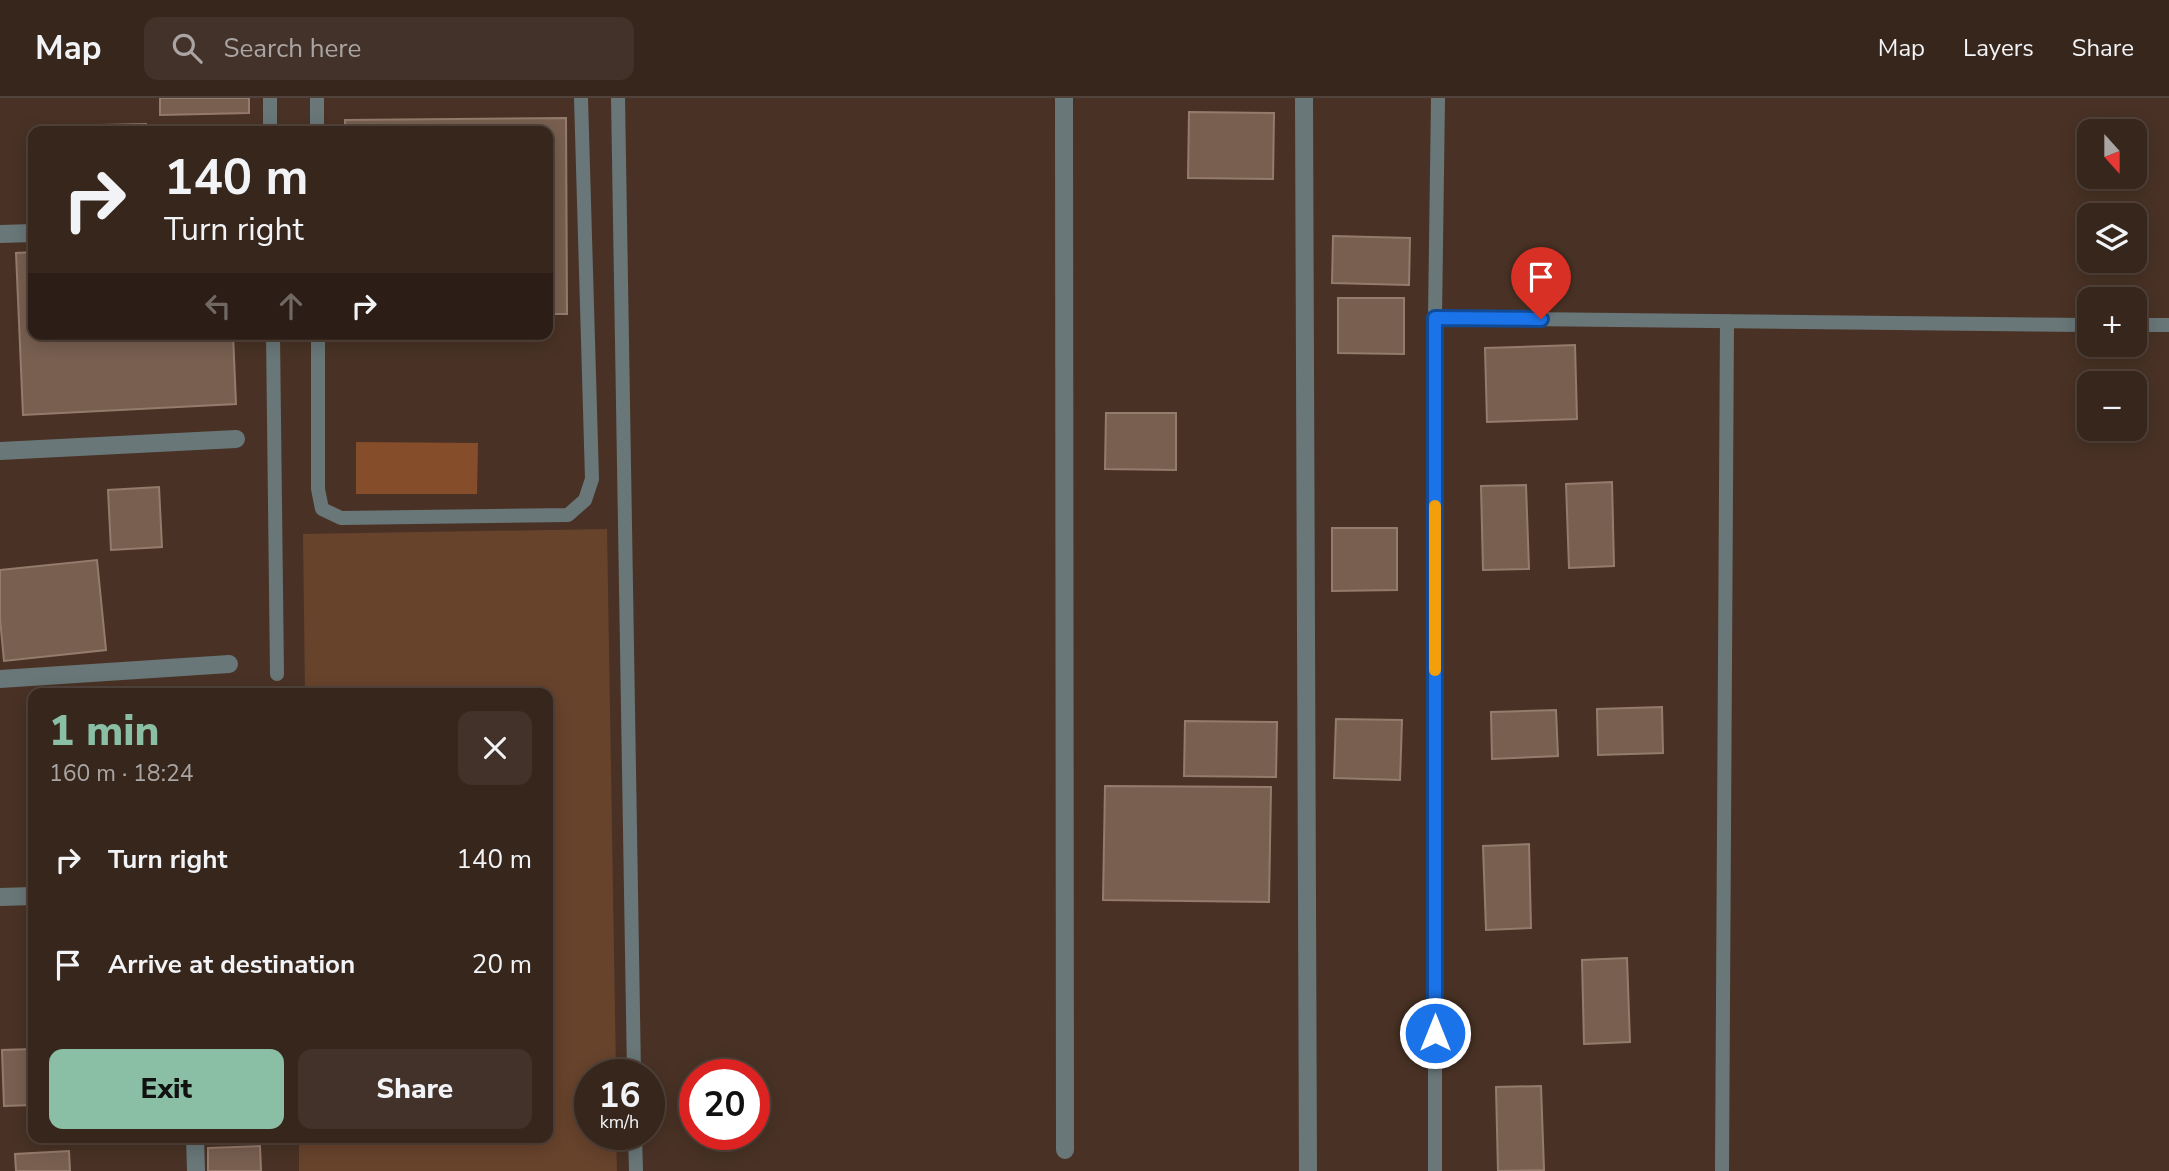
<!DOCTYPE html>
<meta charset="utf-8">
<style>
body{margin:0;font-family:"Nunito Sans",sans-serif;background:#423229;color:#f1f3f6;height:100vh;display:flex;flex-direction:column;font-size:26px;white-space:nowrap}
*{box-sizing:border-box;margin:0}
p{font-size:23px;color:#aaa5a3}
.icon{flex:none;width:38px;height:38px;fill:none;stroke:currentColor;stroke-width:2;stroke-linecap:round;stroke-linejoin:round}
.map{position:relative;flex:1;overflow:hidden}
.side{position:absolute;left:28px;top:590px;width:525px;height:455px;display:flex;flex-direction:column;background:#37261c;border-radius:14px;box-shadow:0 4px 18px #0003,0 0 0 2px #51433b}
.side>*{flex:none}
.guide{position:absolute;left:28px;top:28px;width:525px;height:214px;border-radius:14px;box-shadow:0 4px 18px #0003,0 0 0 2px #51433b;background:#37261c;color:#f1f3f6;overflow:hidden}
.needle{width:46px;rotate:159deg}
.tools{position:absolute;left:2077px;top:21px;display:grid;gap:14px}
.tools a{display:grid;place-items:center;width:70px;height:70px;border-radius:14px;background:#37261c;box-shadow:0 4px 18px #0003,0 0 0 2px #51433b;font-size:35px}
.speed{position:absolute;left:574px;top:961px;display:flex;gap:14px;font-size:35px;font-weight:700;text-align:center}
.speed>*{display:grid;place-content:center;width:91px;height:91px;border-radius:50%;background:#37261c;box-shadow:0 4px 18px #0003,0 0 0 2px #51433b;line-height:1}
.speed small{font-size:18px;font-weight:400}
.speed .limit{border:10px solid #d22;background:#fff;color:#111}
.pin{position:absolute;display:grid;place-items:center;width:60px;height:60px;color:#fff;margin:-72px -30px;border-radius:50% 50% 50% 0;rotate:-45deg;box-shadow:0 0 7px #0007}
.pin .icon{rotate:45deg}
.me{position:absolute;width:77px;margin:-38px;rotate:0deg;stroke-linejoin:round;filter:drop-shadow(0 0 5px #0008)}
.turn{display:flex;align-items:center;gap:24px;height:147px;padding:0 21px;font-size:32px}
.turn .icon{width:91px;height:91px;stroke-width:2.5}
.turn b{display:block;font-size:49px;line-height:60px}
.lanes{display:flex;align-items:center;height:66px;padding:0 21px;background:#0003;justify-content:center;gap:35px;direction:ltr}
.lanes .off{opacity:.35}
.round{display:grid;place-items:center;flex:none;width:74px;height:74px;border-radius:14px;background:#423229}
.head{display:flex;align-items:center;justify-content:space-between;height:119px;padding:0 21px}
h1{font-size:42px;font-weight:800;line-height:52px;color:#8abfa5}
.button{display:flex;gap:14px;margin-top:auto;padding:14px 21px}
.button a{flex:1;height:80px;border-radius:14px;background:#8abfa5;color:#111;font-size:28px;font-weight:800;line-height:80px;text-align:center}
.button a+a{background:#423229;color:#f1f3f6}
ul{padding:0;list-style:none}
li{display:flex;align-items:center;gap:21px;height:105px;padding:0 21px}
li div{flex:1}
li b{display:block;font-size:26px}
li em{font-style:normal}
header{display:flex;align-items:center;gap:42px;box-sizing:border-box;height:98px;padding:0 35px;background:#37261c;border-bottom:2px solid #51433b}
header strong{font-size:33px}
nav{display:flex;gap:38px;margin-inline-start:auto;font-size:24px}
.search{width:490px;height:63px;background:#423229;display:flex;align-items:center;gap:18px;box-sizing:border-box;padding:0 24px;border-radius:14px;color:#aaa5a3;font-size:26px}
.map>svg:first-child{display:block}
.green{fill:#68432c}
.water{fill:#854d29}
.building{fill:#785f50;stroke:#957b6c;stroke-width:2}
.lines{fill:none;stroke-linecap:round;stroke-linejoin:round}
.service{stroke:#697779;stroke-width:14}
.minor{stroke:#697779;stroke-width:18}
.route-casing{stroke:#114b97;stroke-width:18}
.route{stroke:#1a73e8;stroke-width:12}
.slow{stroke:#f59e0b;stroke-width:12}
</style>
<header>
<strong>Map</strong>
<div class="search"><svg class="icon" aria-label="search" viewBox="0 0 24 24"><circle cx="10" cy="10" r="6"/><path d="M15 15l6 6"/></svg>Search here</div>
<nav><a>Map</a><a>Layers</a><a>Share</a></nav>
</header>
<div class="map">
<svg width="2169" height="1073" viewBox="0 0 2169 1073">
<rect width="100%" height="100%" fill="#493225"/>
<!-- green -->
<path class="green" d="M607 431 616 976H590V1036H616L617 1073H299V1040H548V595H305L303 436Z"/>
<!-- water -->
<path class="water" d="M356 344 478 345 477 396H356Z"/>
<!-- building -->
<g class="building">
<path d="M160 0H249V15L160 17Z"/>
<path d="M1189 14 1274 15 1273 81 1188 80Z"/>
<path d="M566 20 567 216H548V33H345V22Z"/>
<path d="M146 26 147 33H101V27Z"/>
<path d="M1333 138 1410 140 1409 187 1332 185Z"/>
<path d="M33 154V236H233L236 306 23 317 16 155Z"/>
<path d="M1338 200H1404V256L1338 255Z"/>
<path d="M1575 247 1577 321 1487 324 1485 250Z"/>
<path d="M1106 315H1176V372L1105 371Z"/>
<path d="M1612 384 1614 468 1569 470 1566 386Z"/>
<path d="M1526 387 1529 471 1483 472 1481 388Z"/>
<path d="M159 389 162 449 111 452 108 392Z"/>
<path d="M1332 430H1397V492L1332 493Z"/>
<path d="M97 462 106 552 4 563 0 521V472Z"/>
<path d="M1662 609 1663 655 1598 657 1597 611Z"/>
<path d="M1556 612 1558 658 1492 661 1491 614Z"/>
<path d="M1336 621 1402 622 1400 682 1334 680Z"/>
<path d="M1185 623 1277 624 1276 679 1184 678Z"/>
<path d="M1105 688 1271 689 1269 804 1103 802Z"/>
<path d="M1529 746 1531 830 1486 832 1483 748Z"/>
<path d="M1627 860 1630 944 1584 946 1582 862Z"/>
<path d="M33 951V1007L4 1008 2 952Z"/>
<path d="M1541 988 1544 1072 1498 1073 1496 989Z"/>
<path d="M260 1048 261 1073H208V1050Z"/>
<path d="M69 1053 70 1073H16L15 1056Z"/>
</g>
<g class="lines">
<!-- service -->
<g class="service">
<path d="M270 0V33"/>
<path d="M317 0V33"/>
<path d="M618 0 634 976"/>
<path d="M1435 220 2090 227"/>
<path d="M2135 227H2169"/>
<path d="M273 236 277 576"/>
<path d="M318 236V391L322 411 341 420 568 417 585 402 592 381 581 0"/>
<path d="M635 1036 636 1073"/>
<path d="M1435 1073V220L1438 0"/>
<path d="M1722 1073 1727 223"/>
</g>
<!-- minor -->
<g class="minor">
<path d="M1064 0 1065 1052"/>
<path d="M1304 0 1308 1073"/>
<path d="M0 136 33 135"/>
<path d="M0 353 236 341"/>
<path d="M0 581 229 566"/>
<path d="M0 799 33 798"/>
<path d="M195 1040 196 1073"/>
</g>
</g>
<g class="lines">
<!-- route casing -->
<g class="route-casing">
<path id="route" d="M1435 935V220L1541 221"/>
</g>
<!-- route -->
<use href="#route" class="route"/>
<!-- slow -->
<path class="slow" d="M1435 408V572"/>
</g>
</svg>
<div class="tools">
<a><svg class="needle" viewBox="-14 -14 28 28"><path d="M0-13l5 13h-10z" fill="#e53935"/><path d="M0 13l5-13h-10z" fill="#aaa5a3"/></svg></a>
<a><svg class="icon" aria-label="layers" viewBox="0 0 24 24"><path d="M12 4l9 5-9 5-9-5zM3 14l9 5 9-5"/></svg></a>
<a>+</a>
<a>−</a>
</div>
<div class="speed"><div>16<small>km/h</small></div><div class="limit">20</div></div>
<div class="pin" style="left:1541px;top:221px;background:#d93025"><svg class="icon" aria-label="arrive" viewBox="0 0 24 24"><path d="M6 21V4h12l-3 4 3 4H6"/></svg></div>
<svg class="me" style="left:1435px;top:935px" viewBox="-20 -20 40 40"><circle r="17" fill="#1a73e8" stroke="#fff" stroke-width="3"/><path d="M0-11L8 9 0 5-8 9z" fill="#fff"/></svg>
<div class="guide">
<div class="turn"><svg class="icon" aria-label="right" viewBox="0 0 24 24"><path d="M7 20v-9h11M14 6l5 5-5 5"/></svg><div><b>140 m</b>Turn right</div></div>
<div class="lanes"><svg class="icon off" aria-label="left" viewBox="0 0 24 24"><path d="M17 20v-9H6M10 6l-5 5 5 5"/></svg><svg class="icon off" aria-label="ahead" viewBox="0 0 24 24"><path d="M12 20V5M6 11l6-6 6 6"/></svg><svg class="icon" aria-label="right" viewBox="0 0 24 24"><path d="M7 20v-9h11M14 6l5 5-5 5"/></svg></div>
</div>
<section class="side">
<div class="head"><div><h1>1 min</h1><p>160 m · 18:24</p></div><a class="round"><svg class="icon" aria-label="close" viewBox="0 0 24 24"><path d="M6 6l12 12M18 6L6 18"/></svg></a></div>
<ul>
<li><svg class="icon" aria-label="right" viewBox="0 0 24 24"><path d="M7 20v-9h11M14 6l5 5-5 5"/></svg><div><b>Turn right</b></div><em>140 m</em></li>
<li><svg class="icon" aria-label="arrive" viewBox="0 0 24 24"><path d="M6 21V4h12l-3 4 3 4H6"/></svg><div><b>Arrive at destination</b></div><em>20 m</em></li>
</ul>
<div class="button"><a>Exit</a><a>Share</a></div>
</section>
</div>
